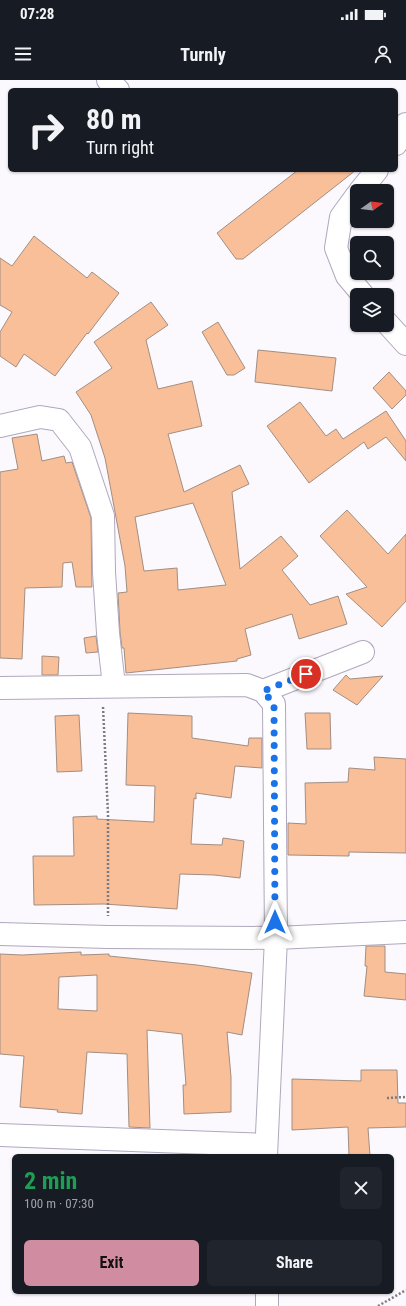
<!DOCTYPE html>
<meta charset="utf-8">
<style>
body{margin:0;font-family:"Roboto Condensed",sans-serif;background:#20242c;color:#f1f3f6;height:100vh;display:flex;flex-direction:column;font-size:15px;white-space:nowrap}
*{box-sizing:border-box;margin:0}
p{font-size:13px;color:#9ea1a6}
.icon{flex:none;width:22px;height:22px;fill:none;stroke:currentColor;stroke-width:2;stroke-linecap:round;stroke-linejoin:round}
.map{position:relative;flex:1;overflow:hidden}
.side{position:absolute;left:12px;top:1074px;width:382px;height:140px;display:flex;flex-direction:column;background:#171b24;border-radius:6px;box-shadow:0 1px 3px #0004}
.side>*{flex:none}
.banner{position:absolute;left:8px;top:8px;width:390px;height:84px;border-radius:6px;box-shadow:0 1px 3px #0004;background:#171b24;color:#f1f3f6;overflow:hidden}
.needle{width:26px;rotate:76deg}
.buttons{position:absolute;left:350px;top:104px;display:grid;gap:8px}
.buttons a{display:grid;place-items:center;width:44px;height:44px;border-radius:6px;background:#171b24;box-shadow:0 1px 3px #0004;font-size:20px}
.pin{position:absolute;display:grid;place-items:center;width:34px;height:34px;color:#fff;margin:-17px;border:2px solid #fff;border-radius:50%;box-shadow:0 1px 4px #0007}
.me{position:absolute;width:44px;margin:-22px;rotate:0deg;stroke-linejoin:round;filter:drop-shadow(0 0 3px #0008)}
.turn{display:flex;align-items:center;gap:14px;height:84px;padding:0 12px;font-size:18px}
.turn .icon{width:52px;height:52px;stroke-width:2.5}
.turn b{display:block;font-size:28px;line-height:34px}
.round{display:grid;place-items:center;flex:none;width:42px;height:42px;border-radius:6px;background:#20242c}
.head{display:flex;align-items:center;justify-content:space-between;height:68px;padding:0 12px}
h1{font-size:24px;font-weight:700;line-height:30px;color:#1e9e55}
.action{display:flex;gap:8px;margin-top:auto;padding:8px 12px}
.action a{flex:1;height:46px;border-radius:6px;background:#d08da2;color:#111;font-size:16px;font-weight:700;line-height:46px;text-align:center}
.action a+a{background:#20242c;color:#f1f3f6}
.status{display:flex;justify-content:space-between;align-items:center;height:28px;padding:0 20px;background:#171b24;direction:ltr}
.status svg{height:11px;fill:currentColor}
header{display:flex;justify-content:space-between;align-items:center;height:52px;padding:0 12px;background:#171b24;font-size:18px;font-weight:700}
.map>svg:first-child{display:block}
.building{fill:#f8bf99;stroke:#a38e81;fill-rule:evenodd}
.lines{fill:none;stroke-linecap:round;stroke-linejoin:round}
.minor-casing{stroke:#afa8bd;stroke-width:24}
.path{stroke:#7d7a81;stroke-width:2.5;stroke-dasharray:2 2;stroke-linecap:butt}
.minor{stroke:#fff;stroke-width:22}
.route{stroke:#1a73e8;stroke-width:7;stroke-dasharray:0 12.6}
</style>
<div class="status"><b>07:28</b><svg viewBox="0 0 49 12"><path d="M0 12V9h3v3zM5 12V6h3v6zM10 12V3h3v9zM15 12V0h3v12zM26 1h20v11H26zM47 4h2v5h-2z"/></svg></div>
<header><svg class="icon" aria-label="menu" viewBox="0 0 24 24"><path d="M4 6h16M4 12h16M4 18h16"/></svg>Turnly<svg class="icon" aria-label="person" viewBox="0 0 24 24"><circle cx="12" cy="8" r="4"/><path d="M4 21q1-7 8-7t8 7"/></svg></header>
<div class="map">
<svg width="406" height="1226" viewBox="0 0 406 1226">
<rect width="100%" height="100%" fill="#fbf9fe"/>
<!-- building -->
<g class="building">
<path d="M298 90H356L243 179H236L217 153Z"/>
<path d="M34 156 87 198 92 192 119 213 88 254 87 253 55 296 24 274 16 287 0 276V252L12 232 0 225V178L12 186Z"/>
<path d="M151 222 168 245 146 260 158 309 192 301 202 346 168 354 184 412 240 385 249 404 232 412 240 489 281 456 298 476 282 490 310 525 338 516 347 544 299 559 292 534 245 549 251 575 237 579V581L126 593 124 568H122L120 552 118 513 127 512 125 486 105 378 91 335 76 312 112 288 94 262ZM193 423 226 505 178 510 177 488 144 491 135 437Z"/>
<path d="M218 242 245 288 234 295H227L202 252Z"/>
<path d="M258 270 336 278 332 311 255 302Z"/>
<path d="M389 292 406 311V315L392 329 373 308Z"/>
<path d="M300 322 326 356 336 349 343 359 386 331 406 361V381L386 357 368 369 364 362 309 403 267 346Z"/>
<path d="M37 354 42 381 64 376 66 383 72 382 91 438 92 507H76L72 482 63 483 62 507 25 508 22 579 0 578V392L18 389 12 358Z"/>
<path d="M347 430 388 474 406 454V521L382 547 346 514 367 507 320 456Z"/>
<path d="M96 556 98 572 86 573 84 558Z"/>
<path d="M42 576 59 577 58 595H42Z"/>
<path d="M346 595 350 599 383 596 357 625 333 610Z"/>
<path d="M128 633 192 636V658L248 666 249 658H262V688L235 686 231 718 196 713V719L194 718 191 764 222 765 223 758 244 761 240 798 214 795 180 794 177 829 104 824 34 825 33 776H74L73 737 97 736V739L154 742 155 706 126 705Z"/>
<path d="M305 633H330L331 669H307Z"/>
<path d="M79 635 82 691 57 692 55 636Z"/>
<path d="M374 677 406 679V773L349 772V776L288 775V743L306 744 305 703 348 702 349 688 375 690Z"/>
<path d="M366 866H385V892L406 894V920L364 916 367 886H365Z"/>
<path d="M81 872V875L109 874V876L197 885 252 893 242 955 227 952 231 997V1032L184 1034 183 1005H186L182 954 147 950 150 1048 129 1047 127 974 87 972 82 1034 57 1032 58 1030 20 1027 24 976 0 974V874L22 875ZM97 895V931L58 929 59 897Z"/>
<path d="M361 990H397L398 1023H406V1047L368 1048 370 1076H349L348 1047 292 1050V999L361 1001Z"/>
</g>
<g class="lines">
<!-- minor casing -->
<g class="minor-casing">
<g id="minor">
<path d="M108 0 118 10"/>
<path d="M396 64 406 44"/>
<path d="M360 111 377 90"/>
<path d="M357 115 341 137 336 168 347 196 363 215"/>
<path d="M387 243 406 264"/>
<path d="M0 346 40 337 59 340 80 367 103 436 104 492 108 553 114 606"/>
<path d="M0 608 247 605 263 611 274 624 276 858 108 857 0 854"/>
<path d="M263 611 363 572"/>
<path d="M0 1055 266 1065"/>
<path d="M266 1076 276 858 406 852"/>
<path d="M267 1212V1226"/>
</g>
</g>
<!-- path -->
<g class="path">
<path d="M103 627 108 734V836"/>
<path d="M387 1018 406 1017"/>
<path d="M378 1226 406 1210"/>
</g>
<!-- minor -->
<use href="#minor" class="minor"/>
</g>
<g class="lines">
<!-- route -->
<path class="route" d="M275 842 274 624 263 611 306 594"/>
</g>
</svg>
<div class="buttons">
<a><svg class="needle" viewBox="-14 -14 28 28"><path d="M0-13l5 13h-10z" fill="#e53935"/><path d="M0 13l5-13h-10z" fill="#9ea1a6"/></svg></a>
<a><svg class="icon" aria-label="search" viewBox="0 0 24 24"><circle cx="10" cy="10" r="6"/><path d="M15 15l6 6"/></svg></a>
<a><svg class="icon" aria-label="layers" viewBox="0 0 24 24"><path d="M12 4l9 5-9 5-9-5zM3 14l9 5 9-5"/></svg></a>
</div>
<div class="pin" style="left:306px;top:594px;background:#d93025"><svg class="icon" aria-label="arrive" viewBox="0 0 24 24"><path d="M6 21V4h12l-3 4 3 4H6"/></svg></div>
<svg class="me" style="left:275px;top:842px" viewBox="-20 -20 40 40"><path d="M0-17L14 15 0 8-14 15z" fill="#1a73e8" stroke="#fff" stroke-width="4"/></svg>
<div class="banner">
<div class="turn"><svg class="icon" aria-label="right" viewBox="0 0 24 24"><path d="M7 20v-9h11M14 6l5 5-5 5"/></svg><div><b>80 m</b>Turn right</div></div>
</div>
<section class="side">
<div class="head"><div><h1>2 min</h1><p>100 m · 07:30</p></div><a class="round"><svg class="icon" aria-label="close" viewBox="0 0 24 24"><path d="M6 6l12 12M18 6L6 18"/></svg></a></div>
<div class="action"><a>Exit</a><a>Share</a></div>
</section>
</div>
